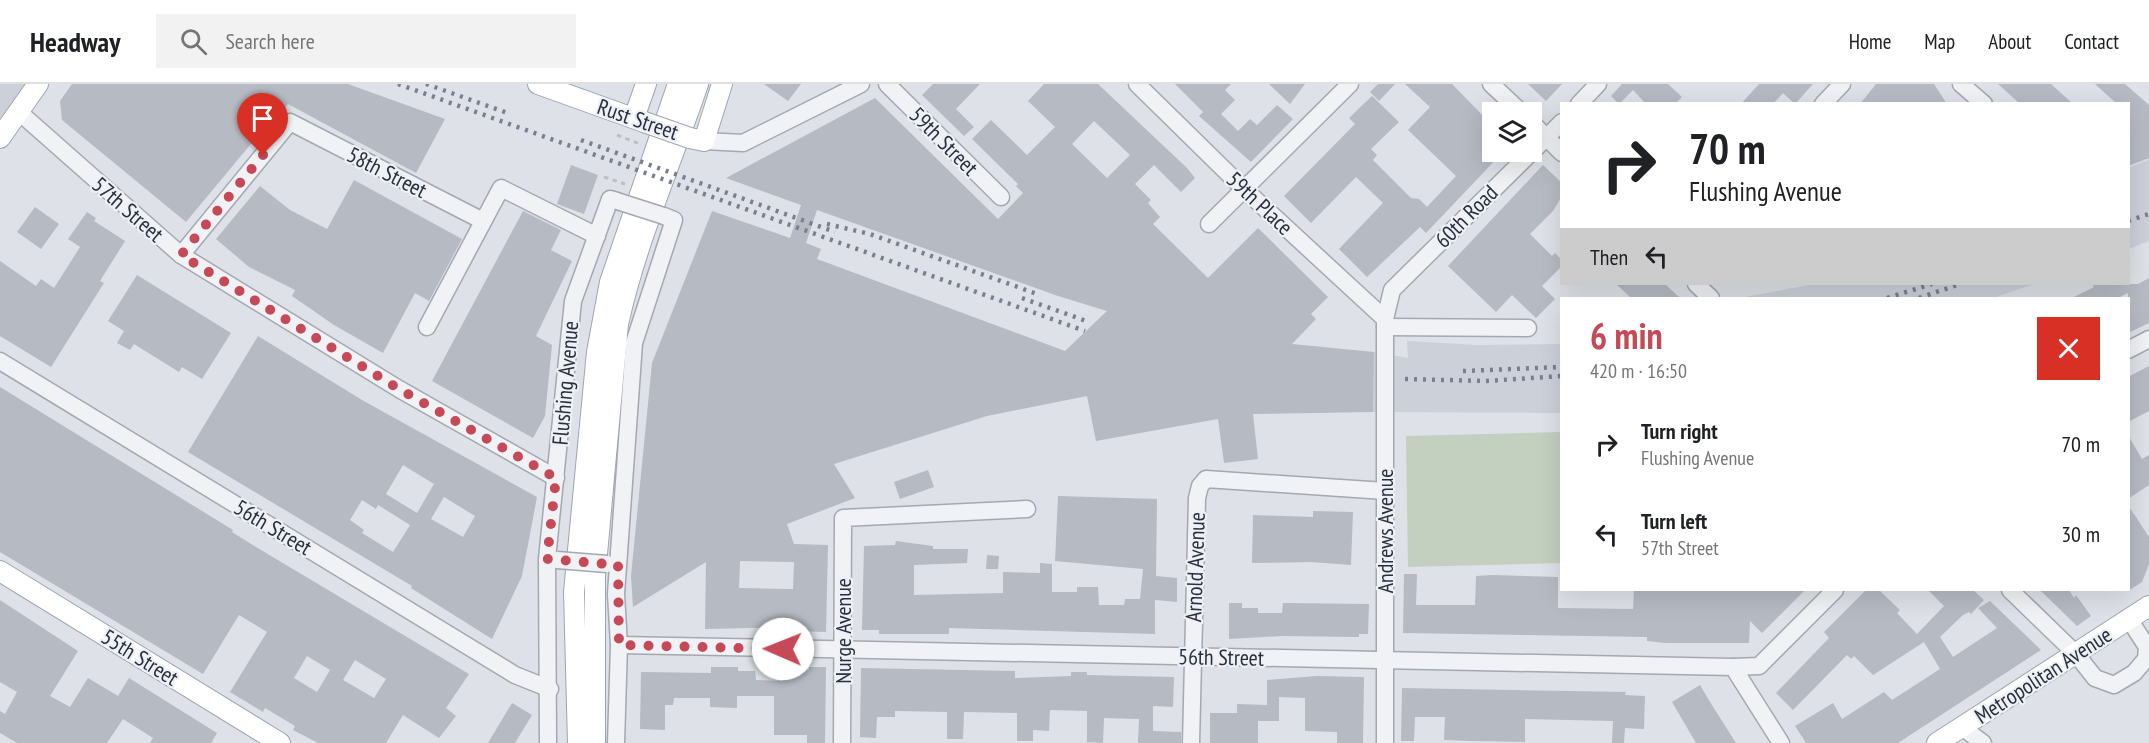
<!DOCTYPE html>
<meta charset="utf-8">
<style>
body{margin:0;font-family:"PT Sans Narrow",sans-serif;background:#f2f2f2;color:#202124;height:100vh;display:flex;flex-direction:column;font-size:22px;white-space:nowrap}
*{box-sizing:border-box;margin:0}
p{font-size:20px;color:#757577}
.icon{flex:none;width:33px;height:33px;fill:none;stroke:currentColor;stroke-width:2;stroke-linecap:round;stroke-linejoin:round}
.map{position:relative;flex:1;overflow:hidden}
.side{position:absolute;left:1560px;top:213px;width:570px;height:294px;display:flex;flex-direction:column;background:#fff;border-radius:0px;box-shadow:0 6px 24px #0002}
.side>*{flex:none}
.banner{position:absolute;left:1560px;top:18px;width:570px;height:183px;border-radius:0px;box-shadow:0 6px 24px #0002;background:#fff;color:#202124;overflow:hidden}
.tools{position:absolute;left:1482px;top:18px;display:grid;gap:12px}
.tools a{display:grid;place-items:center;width:60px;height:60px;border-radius:0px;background:#fff;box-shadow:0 6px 24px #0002;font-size:30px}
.pin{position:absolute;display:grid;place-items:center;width:51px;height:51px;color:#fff;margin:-62px -26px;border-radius:50% 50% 50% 0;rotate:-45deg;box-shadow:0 0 6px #0007}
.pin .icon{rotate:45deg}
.me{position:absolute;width:66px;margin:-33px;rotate:271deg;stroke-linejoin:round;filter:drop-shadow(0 0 4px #0008)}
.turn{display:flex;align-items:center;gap:21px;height:126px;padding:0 30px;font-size:27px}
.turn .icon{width:78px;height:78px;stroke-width:2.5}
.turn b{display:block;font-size:42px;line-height:51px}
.then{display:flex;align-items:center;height:57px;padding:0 30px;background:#0003;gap:12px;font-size:22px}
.round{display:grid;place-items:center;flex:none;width:63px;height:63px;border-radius:0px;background:#f2f2f2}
.head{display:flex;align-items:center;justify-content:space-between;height:102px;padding:0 30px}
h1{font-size:36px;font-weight:700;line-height:45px;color:#c64957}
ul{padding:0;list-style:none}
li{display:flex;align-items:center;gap:18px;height:90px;padding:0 30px}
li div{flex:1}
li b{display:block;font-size:22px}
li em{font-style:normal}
header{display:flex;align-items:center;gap:36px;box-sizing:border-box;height:84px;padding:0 30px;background:#fff;border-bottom:2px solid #e0e0e0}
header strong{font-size:28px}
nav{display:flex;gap:33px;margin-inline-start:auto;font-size:21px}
.search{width:420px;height:54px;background:#f2f2f2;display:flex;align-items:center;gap:15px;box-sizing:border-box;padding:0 21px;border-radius:0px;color:#757577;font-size:22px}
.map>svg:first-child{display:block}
.built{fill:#ccd0d9}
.green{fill:#c3d0c0}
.building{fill:#b6bac3;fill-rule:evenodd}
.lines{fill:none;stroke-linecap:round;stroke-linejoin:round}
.minor-casing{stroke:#a4a8b1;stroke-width:19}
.major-casing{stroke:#9ea5b2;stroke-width:22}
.path{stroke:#bdbfc5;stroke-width:3;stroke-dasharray:4.5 4.5;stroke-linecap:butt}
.minor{stroke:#f1f2f5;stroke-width:16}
.major{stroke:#fff;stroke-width:20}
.rail{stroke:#788090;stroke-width:4.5;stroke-dasharray:3 6;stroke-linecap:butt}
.minor-bridge-casing{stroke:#a4a8b1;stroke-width:19;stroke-linecap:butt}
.major-bridge-casing{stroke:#9ea5b2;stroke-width:22;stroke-linecap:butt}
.minor-bridge{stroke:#f1f2f5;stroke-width:16}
.major-bridge{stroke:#fff;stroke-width:20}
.route{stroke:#c64957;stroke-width:10;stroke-dasharray:0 18}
.labels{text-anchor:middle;stroke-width:4.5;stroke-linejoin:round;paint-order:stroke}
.street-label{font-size:22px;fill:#282f3d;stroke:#edf0f5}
</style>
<header>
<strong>Headway</strong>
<div class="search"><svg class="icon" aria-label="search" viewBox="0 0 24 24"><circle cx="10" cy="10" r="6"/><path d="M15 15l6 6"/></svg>Search here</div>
<nav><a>Home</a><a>Map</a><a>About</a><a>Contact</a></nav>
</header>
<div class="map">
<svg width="2149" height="659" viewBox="0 0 2149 659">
<rect width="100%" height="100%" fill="#dee1e7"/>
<!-- built -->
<g class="built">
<path d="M0 0H38L0 56Z"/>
<path d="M2149 75V157L2129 165V84Z"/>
<path d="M1814 200H2035L1993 214 1745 213Z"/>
<path d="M1407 257 1477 261 1561 260V329L1373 328 1374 268 1408 274Z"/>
</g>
<!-- green -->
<path class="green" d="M1561 348V479L1408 483 1406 352Z"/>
<!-- building -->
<g class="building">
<path d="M72 0H348L445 35 416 89 288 20 250 61 186 138 62 36 60 17Z"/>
<path d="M764 0H801L788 17Z"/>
<path d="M933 0H980L956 25 974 43 964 52 922 11Z"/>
<path d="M1044 0H1098L1187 84 1195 94 1181 108 1154 81 1135 100 1151 116 1148 119 1160 133 1153 140 1208 194 1258 144 1328 213 1311 230 1316 235 1292 260 1374 268 1373 328 1253 330 1258 375 1224 379 1218 335 1096 357 1087 312 987 332 834 380 855 414 787 440 794 460 828 461 826 548 792 547V543L705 545 706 478 633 523 631 492 652 279 712 127 790 154 801 121 726 94 875 14 998 135 1023 109 1016 102 1018 100 972 55 991 36 1027 71 1055 43 1028 17ZM1094 37 1130 71 1107 94 1072 60ZM817 126 1058 212 1107 227 1065 267 817 175 821 165 806 159ZM740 477 794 478 793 505 739 504Z"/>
<path d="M1175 0H1231L1225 6 1235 16 1221 30 1238 47 1250 35 1257 41 1277 21 1293 35 1251 78 1199 32 1203 28Z"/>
<path d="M1269 0H1305L1290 20Z"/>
<path d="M1378 0H1395L1379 17 1370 8Z"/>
<path d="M1405 0H1452L1492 41V68H1503L1426 149 1420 143 1367 193 1339 165 1383 119 1356 93 1311 139 1284 112 1355 40 1349 34 1372 12 1399 38 1371 65 1377 71 1373 76 1411 114 1419 115 1427 123 1456 92 1408 46 1430 23Z"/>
<path d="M1528 0H1562L1546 17Z"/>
<path d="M1622 0H1668L1682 13 1675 20H1646L1633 6 1619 20 1611 12Z"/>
<path d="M1759 0H1813L1795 20 1783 9 1773 20H1741Z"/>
<path d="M1876 0H1934L1947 20H1860Z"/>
<path d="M1998 0H2051L2073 20H2020Z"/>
<path d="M2095 0H2125L2149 21V74L2128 82V20H2117Z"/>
<path d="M571 81 598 91 584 130 557 120Z"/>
<path d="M1543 81 1562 99V112L1553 127 1530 150 1552 172 1555 169 1562 176V182L1542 202 1555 215 1536 234 1512 211 1496 228 1448 182Z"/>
<path d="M354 96 462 155 429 217 415 209 383 269 334 241 292 212 295 206 249 183 216 155 260 102 290 126 327 145Z"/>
<path d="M35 123 59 140 41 165 17 148Z"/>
<path d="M523 127 561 146 551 166 572 177 536 252 552 261 545 332 533 354 432 297Z"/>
<path d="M87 128 96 134 94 137 125 157 100 197 104 199 51 283 0 252V177L36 202 41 195 54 204 80 163 68 155Z"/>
<path d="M137 191 231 249 202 295 182 283 179 288 134 260 130 266 117 259 124 247 108 237Z"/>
<path d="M2149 194V239L2128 249V209L2118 214H2072L2094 203 2092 200H2138Z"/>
<path d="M1616 200H1665L1680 214H1631Z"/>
<path d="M258 252 362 316 537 413 522 492 492 555 411 504 412 502 188 368ZM403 381 434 400 417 429 386 410ZM444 413 475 432 463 453 431 435ZM362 416 376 425 378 421 410 441 393 468 362 449 364 446 350 436Z"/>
<path d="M2149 282V327L2128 338V293Z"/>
<path d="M0 303 233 446 232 448 261 466 469 590 446 624 456 632 439 654 403 631 386 659H318L293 646 295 642 265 624 263 628 230 608 267 548 239 531 203 590 0 468ZM307 572 330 586 317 608 294 594ZM355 576 386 595 374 614 343 596Z"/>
<path d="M2128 351 2142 375 2149 371V401L2128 415Z"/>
<path d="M928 386 934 403 900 415 894 398Z"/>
<path d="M1058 412 1157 415 1156 492 1177 494V518L1155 516V550L949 544V550H879V546H862L864 462 895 461 896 457 933 462V465H968L967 479 914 481V511L1003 509V488L1040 489V479L1052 480V508H1077V503H1098L1099 521H1124L1125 515H1140L1143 485 1055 477Z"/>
<path d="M2128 421 2149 453V480L2142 498 2128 507Z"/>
<path d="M1313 427 1353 428 1351 481 1311 478 1252 479 1253 431 1313 433Z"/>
<path d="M987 471 999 472 998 485H986Z"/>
<path d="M1404 490H1417L1416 521H1475L1476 492 1492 491 1558 493V524L1633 525 1634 506H1805L1762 549 1750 537 1749 559H1666L1647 557V553L1403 549Z"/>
<path d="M1866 506H1879L1900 526 1897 529 1917 550 1944 522 1928 506H1973L1984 516 1971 530 1969 528 1963 531 1940 553 1953 573 1997 544 1978 524 1990 517 2041 566 1898 659H1806L1795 642 1833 619 1842 635 1884 608 1892 616 1940 585 1924 558 1873 591 1854 572 1851 575 1847 571 1793 626 1776 609 1829 554 1824 548Z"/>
<path d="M2040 506H2069L2074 514 2076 511 2091 532 2077 542Z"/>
<path d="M0 516 78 567 50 612 70 623 88 594 118 612 129 594 217 649 211 659H150L153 654 123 635 107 659H17L0 649V627L5 630 17 608 0 598Z"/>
<path d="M1229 519H1242V524H1258V529H1282L1283 519 1369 520 1368 550H1359V553L1281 552 1229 555Z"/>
<path d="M711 583H738V587H755L756 596 782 597V585L809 586V583H826L825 659H807V651H774V612H737V624L710 623V614H674L673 621H665V646L640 645 641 588 711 589Z"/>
<path d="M861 584 1015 587V594L1071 592V588H1087V591L1174 593 1173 623 1153 622V647L1181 648V659H1138L1139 635 1104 634 1103 659 1087 658V627L1050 626 1049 647 1033 646V657H1017V629L964 628 963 655H947V628L895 627V633H877L876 654 860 653Z"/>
<path d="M1316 592 1364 593 1363 659H1337V648L1305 647V614L1279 613V637H1258V659H1210V629H1237V620L1267 621V596Z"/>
<path d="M1700 601 1710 618 1736 659H1696L1672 618Z"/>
<path d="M1402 604 1626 608 1625 611 1645 612 1644 645 1625 644 1624 659H1612L1613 637 1525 635V658L1472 657 1444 656 1445 633H1415L1414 657H1401Z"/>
<path d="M512 619 532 631 515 659H488Z"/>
</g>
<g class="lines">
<!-- minor casing -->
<g class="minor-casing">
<g id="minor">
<path d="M887 0 1001 113"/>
<path d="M1137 0 1244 105 1385 235"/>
<path d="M1491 0 1521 28"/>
<path d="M1961 0 1984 20"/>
<path d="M1579 20 1598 0"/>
<path d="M1823 20 1842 0"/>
<path d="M19 28 181 171 399 305 556 394"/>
<path d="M1532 39 1562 69"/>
<path d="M704 57 743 59 861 0"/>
<path d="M1209 140 1350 0"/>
<path d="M181 171 290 38 483 137"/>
<path d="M1696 200 1711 214"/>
<path d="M427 243 501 104 597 152"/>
<path d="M1385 243 1528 244"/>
<path d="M1385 261V235L1392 206 1562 38"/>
<path d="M2128 266 2149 255"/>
<path d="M0 277 515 591 550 605"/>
<path d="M2010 506 2076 570 2095 594 2114 601 2134 589 2146 575 2147 563 2129 535"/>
<path d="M619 561 1733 583 1781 659"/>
<path d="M1733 583 1759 582 1835 506"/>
<path d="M1962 643 1983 659"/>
<path d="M548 659 547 475 573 217 610 115 617 117"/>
<path d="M616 659 619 561 616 510 634 259 674 136 664 132"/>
<path d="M842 659 843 434 1027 425"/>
<path d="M1191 659 1197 414 1200 402 1206 395 1385 407"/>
<path d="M1385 659V322"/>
</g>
</g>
<!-- major casing -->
<g class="major-casing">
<g id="major">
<path d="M538 0 644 38"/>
<path d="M634 34 646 0"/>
<path d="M0 54 38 0"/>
<path d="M690 54 704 57 722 0"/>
<path d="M0 487 280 659"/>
<path d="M578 659 574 508 597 268 610 198 678 0"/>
<path d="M595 659V492L618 240C636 158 671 80 698 0"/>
<path d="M1937 659 2149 522"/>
</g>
</g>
<!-- path -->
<g class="path">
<path d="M617 51 640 60"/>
<path d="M604 93 625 100"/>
</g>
<!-- minor -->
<use href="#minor" class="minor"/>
<!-- major -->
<use href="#major" class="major"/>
<!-- rail -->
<g class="rail">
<path d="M398 0 1085 247"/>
<path d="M426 0 508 29"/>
<path d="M581 56 835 148"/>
<path d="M2128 137 2149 130"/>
<path d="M827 140 870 150 1040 211"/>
<path d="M1022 214 1089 238"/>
<path d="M1887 214 1932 200"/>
<path d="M1919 214 1960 200"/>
<path d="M1463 287 1562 283"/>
<path d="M1405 295 1486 297 1562 292"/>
</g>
<!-- minor-bridge casing -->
<g class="minor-bridge-casing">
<g id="minor-bridge">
<path d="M617 117 664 132"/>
<path d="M1385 261V322"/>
<path d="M557 476 607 480"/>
</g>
</g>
<!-- major-bridge casing -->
<g class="major-bridge-casing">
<path id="major-bridge" d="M644 38 690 54"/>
</g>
<!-- minor-bridge -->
<use href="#minor-bridge" class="minor-bridge"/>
<!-- major-bridge -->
<use href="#major-bridge" class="major-bridge"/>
</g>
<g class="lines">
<!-- route -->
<path class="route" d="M263 71 181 171 399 305 556 394 547 475 618 481 619 561 783 565"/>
</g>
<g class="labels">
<!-- street labels -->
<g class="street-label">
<text transform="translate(638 35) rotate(19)" y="8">Rust Street</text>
<text transform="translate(944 57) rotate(45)" y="8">59th Street</text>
<text transform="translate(387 88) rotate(27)" y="8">58th Street</text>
<text transform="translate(1260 119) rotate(43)" y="8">59th Place</text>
<text transform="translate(128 125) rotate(41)" y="8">57th Street</text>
<text transform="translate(1466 132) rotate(-45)" y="8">60th Road</text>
<text transform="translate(565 299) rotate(-85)" y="8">Flushing Avenue</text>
<text transform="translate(273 443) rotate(31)" y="8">56th Street</text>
<text transform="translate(1385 447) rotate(-90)" y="8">Andrews Avenue</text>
<text transform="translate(1195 483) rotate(-88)" y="8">Arnold Avenue</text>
<text transform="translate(843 547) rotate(-90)" y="8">Nurge Avenue</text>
<text transform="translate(140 573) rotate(32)" y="8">55th Street</text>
<text transform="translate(1221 573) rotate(1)" y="8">56th Street</text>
<text transform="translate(2043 591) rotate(-33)" y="8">Metropolitan Avenue</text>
</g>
</g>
</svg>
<div class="tools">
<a><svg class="icon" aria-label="layers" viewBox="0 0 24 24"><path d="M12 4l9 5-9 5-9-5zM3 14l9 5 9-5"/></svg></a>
</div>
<div class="pin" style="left:263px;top:71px;background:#d93025"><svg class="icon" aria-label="arrive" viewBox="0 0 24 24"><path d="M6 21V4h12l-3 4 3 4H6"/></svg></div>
<svg class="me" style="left:783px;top:565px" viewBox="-20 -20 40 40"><circle r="19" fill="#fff"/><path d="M0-13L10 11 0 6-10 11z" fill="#c64957"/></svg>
<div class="banner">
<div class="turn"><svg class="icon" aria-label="right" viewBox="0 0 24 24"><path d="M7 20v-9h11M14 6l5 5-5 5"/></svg><div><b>70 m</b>Flushing Avenue</div></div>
<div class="then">Then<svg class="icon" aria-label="left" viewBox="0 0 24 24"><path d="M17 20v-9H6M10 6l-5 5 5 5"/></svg></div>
</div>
<section class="side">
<div class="head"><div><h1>6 min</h1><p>420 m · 16:50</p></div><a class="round" style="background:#d93025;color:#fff"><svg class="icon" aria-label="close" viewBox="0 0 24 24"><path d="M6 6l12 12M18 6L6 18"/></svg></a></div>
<ul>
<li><svg class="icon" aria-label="right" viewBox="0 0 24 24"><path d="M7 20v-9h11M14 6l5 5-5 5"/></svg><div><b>Turn right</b><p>Flushing Avenue</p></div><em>70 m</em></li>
<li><svg class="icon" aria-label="left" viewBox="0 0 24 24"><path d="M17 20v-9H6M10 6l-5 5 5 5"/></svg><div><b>Turn left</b><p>57th Street</p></div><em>30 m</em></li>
</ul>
</section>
</div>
